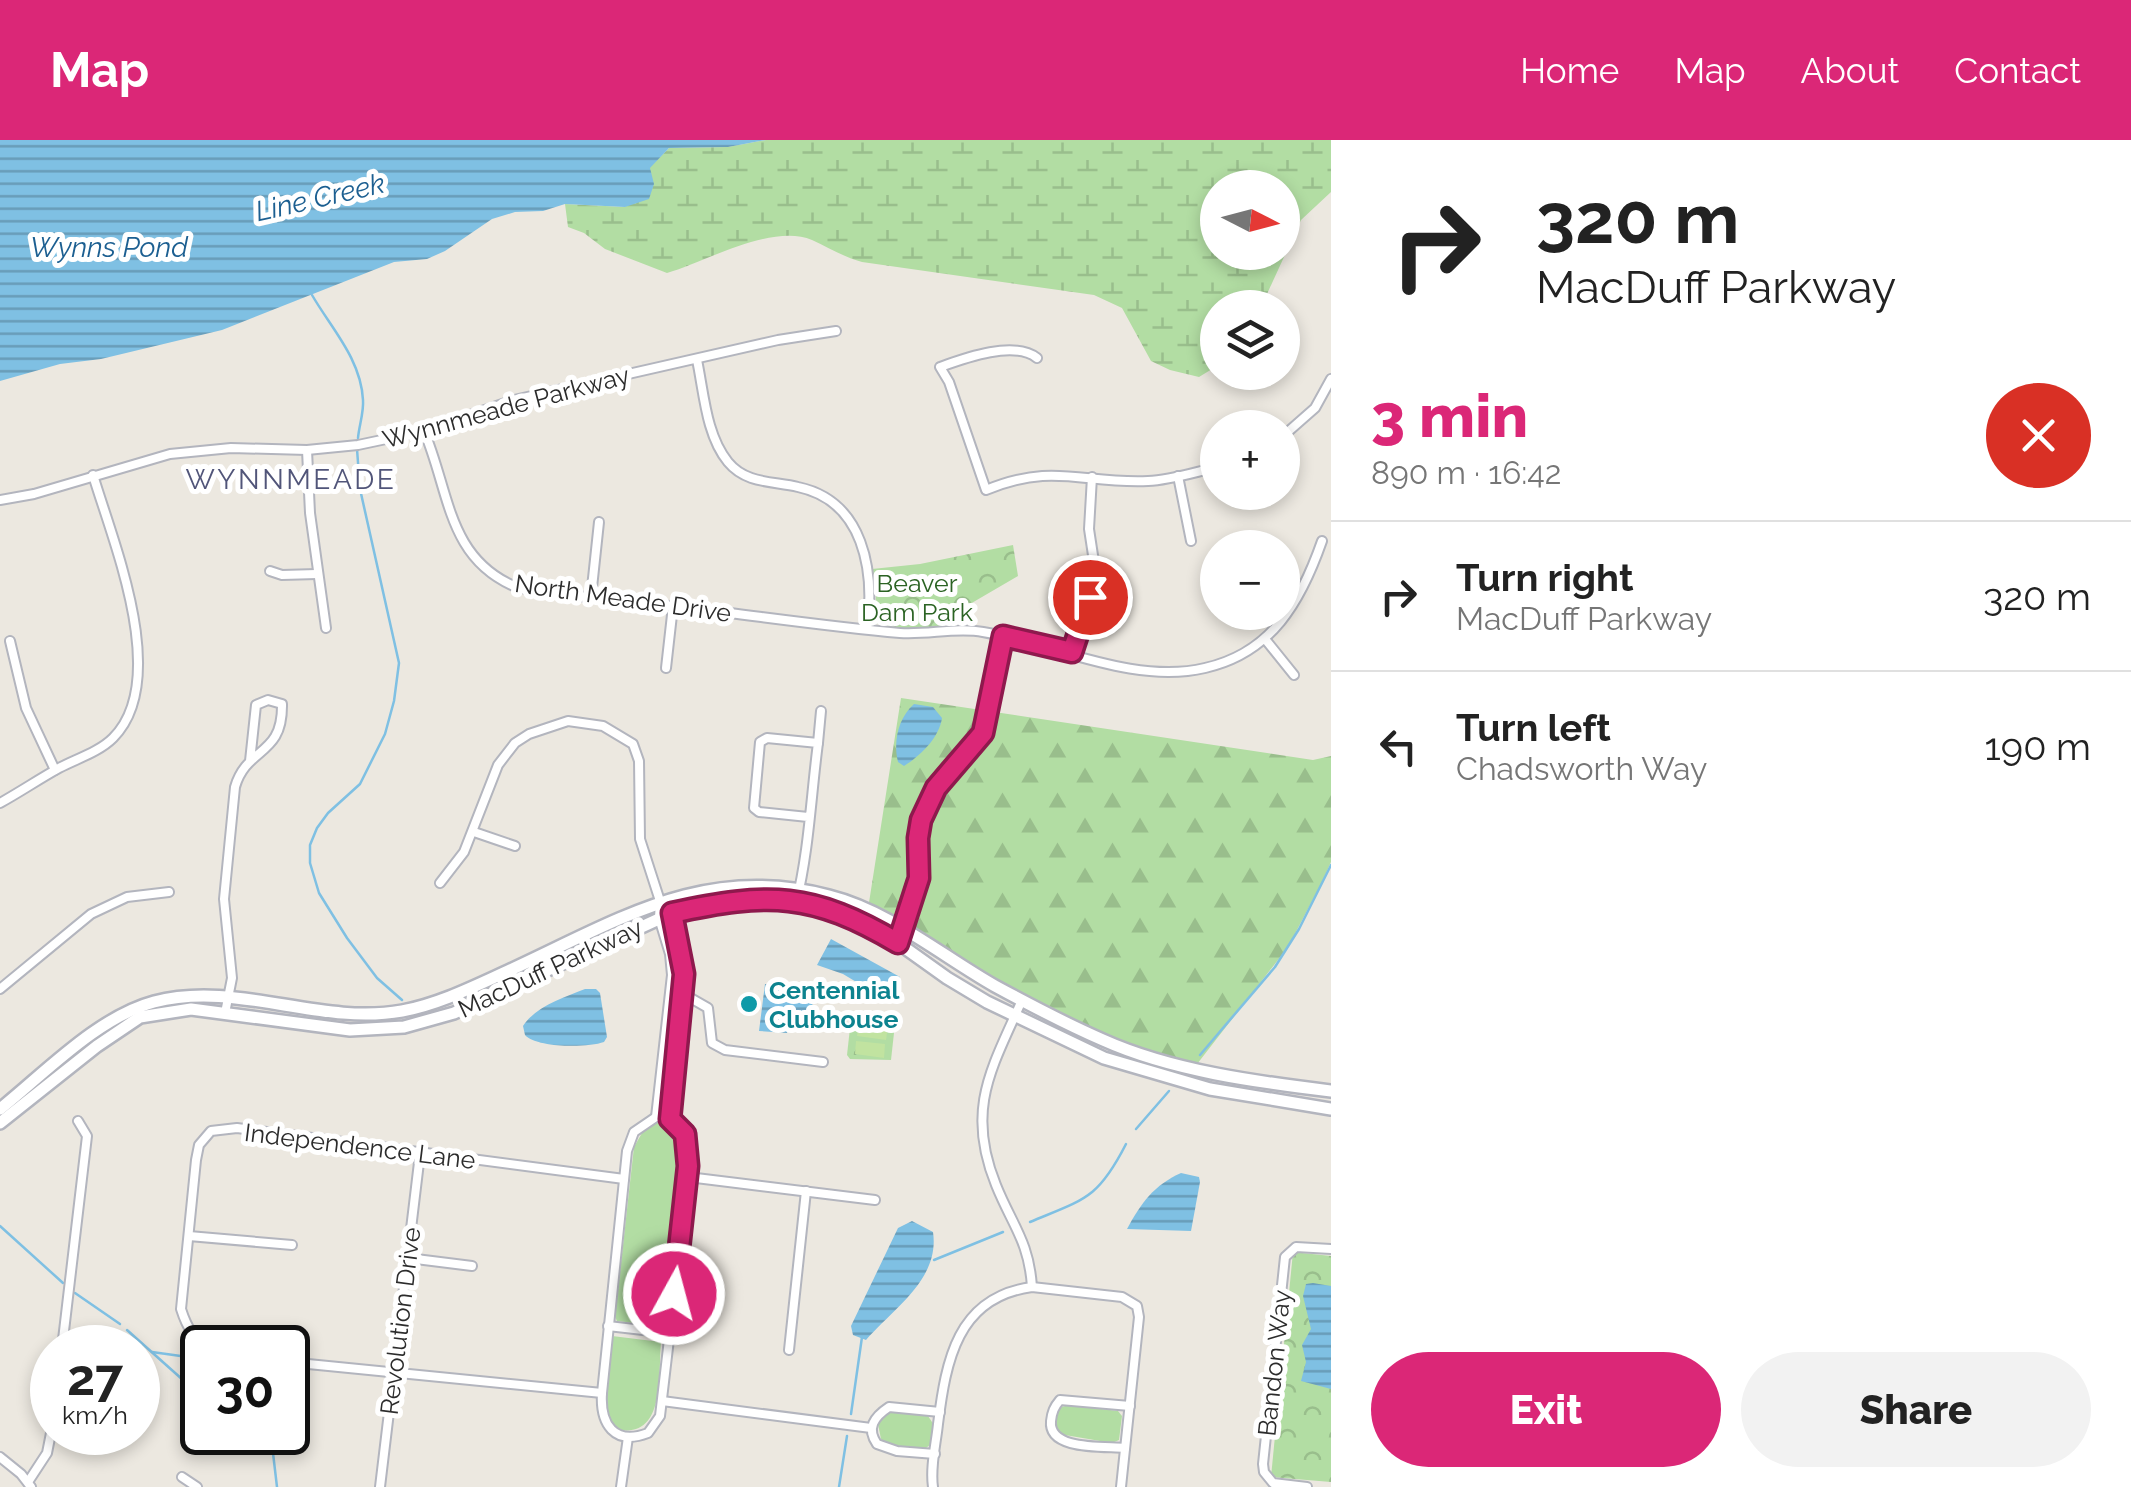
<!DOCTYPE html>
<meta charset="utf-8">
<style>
body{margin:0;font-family:Raleway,sans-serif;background:#f2f2f2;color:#222;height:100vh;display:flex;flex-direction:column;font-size:38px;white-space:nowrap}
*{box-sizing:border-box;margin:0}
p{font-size:32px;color:#767676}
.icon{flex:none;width:55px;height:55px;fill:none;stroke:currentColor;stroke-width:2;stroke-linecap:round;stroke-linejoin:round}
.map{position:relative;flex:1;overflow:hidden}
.drawer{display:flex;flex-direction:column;background:#fff;width:800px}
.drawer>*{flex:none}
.guide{background:#fff;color:#222;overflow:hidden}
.needle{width:65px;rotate:96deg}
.fabs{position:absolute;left:1200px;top:30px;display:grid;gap:20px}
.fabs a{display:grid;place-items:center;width:100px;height:100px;border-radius:50%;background:#fff;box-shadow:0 5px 15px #0003;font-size:50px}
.speed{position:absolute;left:30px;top:1185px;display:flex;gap:20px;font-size:50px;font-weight:700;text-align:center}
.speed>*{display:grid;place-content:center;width:130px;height:130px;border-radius:50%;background:#fff;box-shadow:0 5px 15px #0003;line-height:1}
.speed small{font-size:25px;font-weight:400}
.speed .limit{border:5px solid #111;border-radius:15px;background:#fff;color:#111}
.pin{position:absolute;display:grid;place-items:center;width:85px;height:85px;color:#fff;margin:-42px;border:5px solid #fff;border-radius:50%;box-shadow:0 2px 10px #0007}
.me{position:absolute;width:110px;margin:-55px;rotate:7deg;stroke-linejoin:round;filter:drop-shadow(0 0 8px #0008)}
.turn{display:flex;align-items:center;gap:35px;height:210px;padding:0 40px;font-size:45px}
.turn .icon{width:130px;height:130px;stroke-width:2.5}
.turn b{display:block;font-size:70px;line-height:85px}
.round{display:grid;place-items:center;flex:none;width:105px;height:105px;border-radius:52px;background:#f2f2f2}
.overview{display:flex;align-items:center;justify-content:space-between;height:170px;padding:0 40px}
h1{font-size:60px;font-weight:800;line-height:75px;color:#db2777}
.action{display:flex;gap:20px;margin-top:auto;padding:20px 40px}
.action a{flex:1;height:115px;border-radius:60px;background:#db2777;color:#fff;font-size:40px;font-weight:800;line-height:115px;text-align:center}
.action a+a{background:#f2f2f2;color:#222}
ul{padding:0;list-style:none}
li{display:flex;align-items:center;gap:30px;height:150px;padding:0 40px;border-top:2px solid #e0e0e0}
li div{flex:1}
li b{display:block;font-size:38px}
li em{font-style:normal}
header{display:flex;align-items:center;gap:60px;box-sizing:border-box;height:140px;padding:0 50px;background:#db2777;color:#fff}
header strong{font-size:48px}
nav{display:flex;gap:55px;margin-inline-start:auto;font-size:35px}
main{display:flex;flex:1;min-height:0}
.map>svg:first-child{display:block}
.grass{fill:#b2dda3}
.forest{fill:url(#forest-firs)}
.wetland{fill:url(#wetland-marsh);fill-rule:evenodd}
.park{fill:url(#park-crowns)}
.pitch{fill:#c1e3a0}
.water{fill:url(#water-rules)}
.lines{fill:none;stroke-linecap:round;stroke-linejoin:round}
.stream{stroke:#7fc0e3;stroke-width:2.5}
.street-casing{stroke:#b3b5be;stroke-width:12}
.secondary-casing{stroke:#b3b5be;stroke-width:16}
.street{stroke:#fff;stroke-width:8}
.secondary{stroke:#fff;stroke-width:11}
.route-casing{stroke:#8e194d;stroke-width:25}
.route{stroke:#db2777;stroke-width:18}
.culture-dot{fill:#0f9aa8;stroke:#fff;stroke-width:4}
.labels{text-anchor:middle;stroke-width:10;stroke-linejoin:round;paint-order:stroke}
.street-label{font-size:25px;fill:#2c2c2c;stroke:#fff}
.park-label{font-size:25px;fill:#2b6323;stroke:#fff}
.culture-label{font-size:25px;font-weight:bold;fill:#0d838f;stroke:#fff;text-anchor:start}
.water-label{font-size:28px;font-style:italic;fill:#1c5f91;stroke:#fff}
.neighbourhood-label{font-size:28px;letter-spacing:2.5px;fill:#515579;stroke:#fff}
</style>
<header>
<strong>Map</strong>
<nav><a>Home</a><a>Map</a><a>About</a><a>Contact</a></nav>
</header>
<main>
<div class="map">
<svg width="1331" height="1347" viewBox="0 0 1331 1347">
<defs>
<pattern id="forest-firs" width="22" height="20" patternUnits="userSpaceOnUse" patternTransform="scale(2.5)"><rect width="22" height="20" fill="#b2dda3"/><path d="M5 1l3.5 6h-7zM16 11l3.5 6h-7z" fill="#99be8c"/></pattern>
<pattern id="wetland-marsh" width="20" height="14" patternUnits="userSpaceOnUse" patternTransform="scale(2.5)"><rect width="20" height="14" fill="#b2dda3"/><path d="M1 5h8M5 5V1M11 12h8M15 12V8" fill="none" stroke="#99be8c"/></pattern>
<pattern id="park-crowns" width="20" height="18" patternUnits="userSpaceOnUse" patternTransform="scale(2.5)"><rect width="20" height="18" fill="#b2dda3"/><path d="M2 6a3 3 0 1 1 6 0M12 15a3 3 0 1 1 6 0" fill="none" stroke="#99be8c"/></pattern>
<pattern id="water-rules" width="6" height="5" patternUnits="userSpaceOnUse" patternTransform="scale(2.5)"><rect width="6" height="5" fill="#7fc0e3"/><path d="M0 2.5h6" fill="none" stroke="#689cb8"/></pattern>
</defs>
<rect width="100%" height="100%" fill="#ece8e0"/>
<!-- grass -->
<g class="grass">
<path d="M661 980 675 986 683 1008 664 1181 661 1186 617 1181 615 1177 634 1007 646 986Z"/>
<path d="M612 1196 661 1202C658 1236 666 1301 615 1289L604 1269Z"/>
<path d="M1068 1265 1118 1271 1122 1276 1119 1300 1112 1303 1059 1294C1053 1284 1053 1275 1062 1267Z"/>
<path d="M891 1271 928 1276 934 1285 931 1304 926 1308 889 1305 881 1299 878 1284Z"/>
</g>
<!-- forest -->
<path class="forest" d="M901 558 1313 620 1331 616V722L1321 744 1288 807 1194 928 1106 902 868 769Z"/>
<!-- wetland -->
<path class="wetland" d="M766 0H1331V52L1301 80 1261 167 1218 168 1217 226 1199 237 1170 230 1151 221 1122 168 1094 155 862 122C844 117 829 108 812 100 772 83 705 122 667 133L605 109 584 93 568 87 565 64 625 67 649 28 669 8 728 7ZM1218 48H1282V112H1218Z"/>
<!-- park -->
<g class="park">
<path d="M1013 405 1018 436 958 471 944 489 919 491 874 483 876 456 872 429 920 424Z"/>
<path d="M851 879 895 884 891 920 850 919 847 915Z"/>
<path d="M1293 1112 1331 1116V1342L1271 1337Z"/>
</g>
<!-- pitch -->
<g class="pitch">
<path d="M859 883 888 886 886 900 857 896Z"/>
<path d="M856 901 885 904 884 918 855 914Z"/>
</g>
<!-- water -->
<g class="water">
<path d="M0 0H766L728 7 669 8 650 28 654 44 649 59 625 67 565 64 543 71 515 72 492 79 445 111 427 119 394 122 222 190 101 219 60 224 0 241Z"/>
<path d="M914 564 933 567 942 578C939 598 921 615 904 626L898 622C893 602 898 578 914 564Z"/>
<path d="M831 799 900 837V846L891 858H883L843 834 817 825Z"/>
<path d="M765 844 790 850 794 860H813L810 882 790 880 787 893 759 891Z"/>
<path d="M585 849H596L600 853 607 897 604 902C587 908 537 908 525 895L523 886C536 866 563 858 585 849Z"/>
<path d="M1181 1033 1199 1037 1200 1042 1191 1091 1127 1089C1141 1063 1154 1045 1181 1033Z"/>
<path d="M912 1081 933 1092C940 1139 894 1168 866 1200L853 1195 851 1186 898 1088Z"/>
<path d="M1313 1143 1331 1146V1249L1301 1241 1306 1222 1302 1205 1311 1189 1303 1156 1306 1144Z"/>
</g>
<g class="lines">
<!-- stream -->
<g class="stream">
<path d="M312 155C331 188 361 219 363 260 364 272 359 286 358 298"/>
<path d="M357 309 360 349 399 523 394 561 385 594 360 644 328 673 317 688 310 705V723L319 753 347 798 377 838 402 860"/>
<path d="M1200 915 1275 827 1299 789 1331 725"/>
<path d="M1136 989 1169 951"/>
<path d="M1030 1082C1085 1059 1098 1059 1126 1004"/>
<path d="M0 1086 63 1143"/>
<path d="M934 1120 1003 1092"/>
<path d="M75 1153 120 1184"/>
<path d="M127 1190 202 1257"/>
<path d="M152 1212 195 1218"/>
<path d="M851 1274 862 1197"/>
<path d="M242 1292 273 1313 277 1347"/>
<path d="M839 1347 847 1296"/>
</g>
<!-- street casing -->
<g class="street-casing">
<g id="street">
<path d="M1037 218C1014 200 965 218 940 227L949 242 986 350C1054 322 1082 344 1148 341 1171 340 1195 332 1218 327"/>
<path d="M697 220C704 253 706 295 728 322 746 344 773 341 798 347 864 361 875 431 867 489"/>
<path d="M424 291C450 352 447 418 516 447 576 458 637 462 697 469 764 477 832 487 900 493 928 495 956 487 983 492 1053 504 1134 545 1205 528 1272 513 1301 461 1322 401"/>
<path d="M1282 297 1315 268 1331 239"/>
<path d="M307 310 310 373 326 488"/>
<path d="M1178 336 1191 401"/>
<path d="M0 360 34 354 170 314 231 308 307 310 358 305 424 291 514 260 778 200 836 191"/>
<path d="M270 431 282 435 317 434"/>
<path d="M591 457 599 382"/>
<path d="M1265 499 1294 535"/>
<path d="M10 501 26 568 55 630"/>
<path d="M1072 512 1096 435 1089 389 1092 337"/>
<path d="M666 528 673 466"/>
<path d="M818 603 821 571"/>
<path d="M0 663C20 652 39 639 59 628 76 619 99 612 113 598 171 540 113 402 93 335"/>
<path d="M474 692 515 706"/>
<path d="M440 743 464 712 498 625 515 603 529 594 568 581 603 586 633 604 639 621 640 699 660 761 659 778 670 814 672 835 656 977"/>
<path d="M796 763C809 711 811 656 818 603L767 598 760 602 754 668 759 672 808 677"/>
<path d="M898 803 919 738 918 698 921 680 937 648 983 593 1003 496"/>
<path d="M0 849 91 774 127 757 169 752"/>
<path d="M680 852 708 868 712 903 725 910 823 922"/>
<path d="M1022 860C992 928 965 969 996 1045 1012 1085 1029 1101 1032 1147"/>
<path d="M225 873 232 838 224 759 235 647C247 606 283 617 282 564L268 560 256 565 250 621"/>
<path d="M656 977 634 992 627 1011 602 1253C600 1284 614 1306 648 1293L660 1276 688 1037 687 1001 670 979V971C673 914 704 804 660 761"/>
<path d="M688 1037 875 1060"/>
<path d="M189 1096 292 1105"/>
<path d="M408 1118 472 1126"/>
<path d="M608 1186 669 1193"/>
<path d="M62 1208 87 996 78 981"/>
<path d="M212 1208C194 1200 187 1188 181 1169L196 1020 199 1005 211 991 237 988 624 1039"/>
<path d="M789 1210 806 1051"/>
<path d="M288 1222 602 1253"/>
<path d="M662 1261 871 1288"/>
<path d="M1125 1308C1105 1306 1048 1311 1051 1281 1052 1272 1054 1267 1060 1260L1130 1266"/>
<path d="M935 1314 897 1311 877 1304C866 1288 874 1277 889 1267L940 1272"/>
<path d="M0 1317 21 1334 31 1347"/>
<path d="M182 1337 197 1347"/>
<path d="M28 1342 47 1313 52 1288"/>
<path d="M380 1347 420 1014"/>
<path d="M621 1347 628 1297"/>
<path d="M933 1347C930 1327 936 1304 938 1284 946 1221 957 1157 1032 1147L1122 1157 1137 1166 1139 1177 1121 1347"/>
<path d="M1307 1347 1273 1343 1264 1332 1263 1324 1285 1117 1296 1107 1331 1109"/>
</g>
</g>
<!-- secondary casing -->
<g class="secondary-casing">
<g id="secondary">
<path d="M0 969C45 933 98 877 154 862 236 840 319 886 402 871 439 864 473 847 508 831 617 781 704 723 829 756 889 771 942 816 995 846 1030 865 1066 884 1103 900 1172 931 1257 942 1331 951"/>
<path d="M0 983 97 906 140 877 191 869 350 890 404 887 454 873 672 773 758 758 846 774 898 803 947 838 987 862 1104 918 1210 949 1331 969"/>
</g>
</g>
<!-- street -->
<use href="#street" class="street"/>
<!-- secondary -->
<use href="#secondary" class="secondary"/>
</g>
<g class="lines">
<!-- route casing -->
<g class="route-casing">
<path id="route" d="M674 1154 688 1026 685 994 670 979 684 834 672 773C769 752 812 752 898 803L919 738 918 698 921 680 936 648 983 593 1003 496 1072 512 1090 457"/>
</g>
<!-- route -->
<use href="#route" class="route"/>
</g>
<!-- markers -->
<circle class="culture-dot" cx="749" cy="864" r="10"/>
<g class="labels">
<!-- street labels -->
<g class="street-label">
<text transform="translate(506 267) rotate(-15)" y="9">Wynnmeade Parkway</text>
<text transform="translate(623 458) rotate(8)" y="9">North Meade Drive</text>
<text transform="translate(550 828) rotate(-25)" y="9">MacDuff Parkway</text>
<text transform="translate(360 1006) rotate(7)" y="9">Independence Lane</text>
<text transform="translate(400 1181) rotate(-83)" y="9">Revolution Drive</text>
<text transform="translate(1274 1223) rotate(-84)" y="9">Bandon Way</text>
</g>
<!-- park labels -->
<g class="park-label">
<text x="917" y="452">Beaver<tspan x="917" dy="29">Dam Park</tspan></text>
</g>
<!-- culture labels -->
<g class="culture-label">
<text x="769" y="859">Centennial<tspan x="769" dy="29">Clubhouse</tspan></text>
</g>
<!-- water labels -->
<g class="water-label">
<text transform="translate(320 57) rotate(-13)" y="10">Line Creek</text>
<text x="109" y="117">Wynns Pond</text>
</g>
<!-- neighbourhood labels -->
<g class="neighbourhood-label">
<text x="291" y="349">WYNNMEADE</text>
</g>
</g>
</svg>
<div class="fabs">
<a><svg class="needle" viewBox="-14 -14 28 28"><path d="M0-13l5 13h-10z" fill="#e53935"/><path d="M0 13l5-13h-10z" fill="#767676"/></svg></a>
<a><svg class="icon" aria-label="layers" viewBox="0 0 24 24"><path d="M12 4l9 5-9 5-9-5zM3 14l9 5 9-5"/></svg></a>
<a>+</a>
<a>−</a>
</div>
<div class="speed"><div>27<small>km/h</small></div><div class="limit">30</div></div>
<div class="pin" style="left:1090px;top:457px;background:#d93025"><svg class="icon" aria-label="arrive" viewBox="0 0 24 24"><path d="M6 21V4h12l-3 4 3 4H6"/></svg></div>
<svg class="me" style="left:674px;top:1154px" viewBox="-20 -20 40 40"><circle r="17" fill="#db2777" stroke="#fff" stroke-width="3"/><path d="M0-11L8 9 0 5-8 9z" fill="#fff"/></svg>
</div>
<section class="drawer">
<div class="guide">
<div class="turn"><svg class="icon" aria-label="right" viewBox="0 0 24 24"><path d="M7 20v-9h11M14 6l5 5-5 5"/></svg><div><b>320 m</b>MacDuff Parkway</div></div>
</div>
<div class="overview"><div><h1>3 min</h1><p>890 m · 16:42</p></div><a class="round" style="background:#d93025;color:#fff"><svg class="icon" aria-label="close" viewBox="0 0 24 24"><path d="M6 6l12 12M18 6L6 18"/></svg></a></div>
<ul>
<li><svg class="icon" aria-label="right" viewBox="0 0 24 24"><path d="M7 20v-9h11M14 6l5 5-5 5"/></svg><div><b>Turn right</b><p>MacDuff Parkway</p></div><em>320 m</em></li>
<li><svg class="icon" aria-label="left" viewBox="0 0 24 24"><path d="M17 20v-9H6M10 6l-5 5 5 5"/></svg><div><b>Turn left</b><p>Chadsworth Way</p></div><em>190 m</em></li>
</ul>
<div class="action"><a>Exit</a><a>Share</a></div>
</section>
</main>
